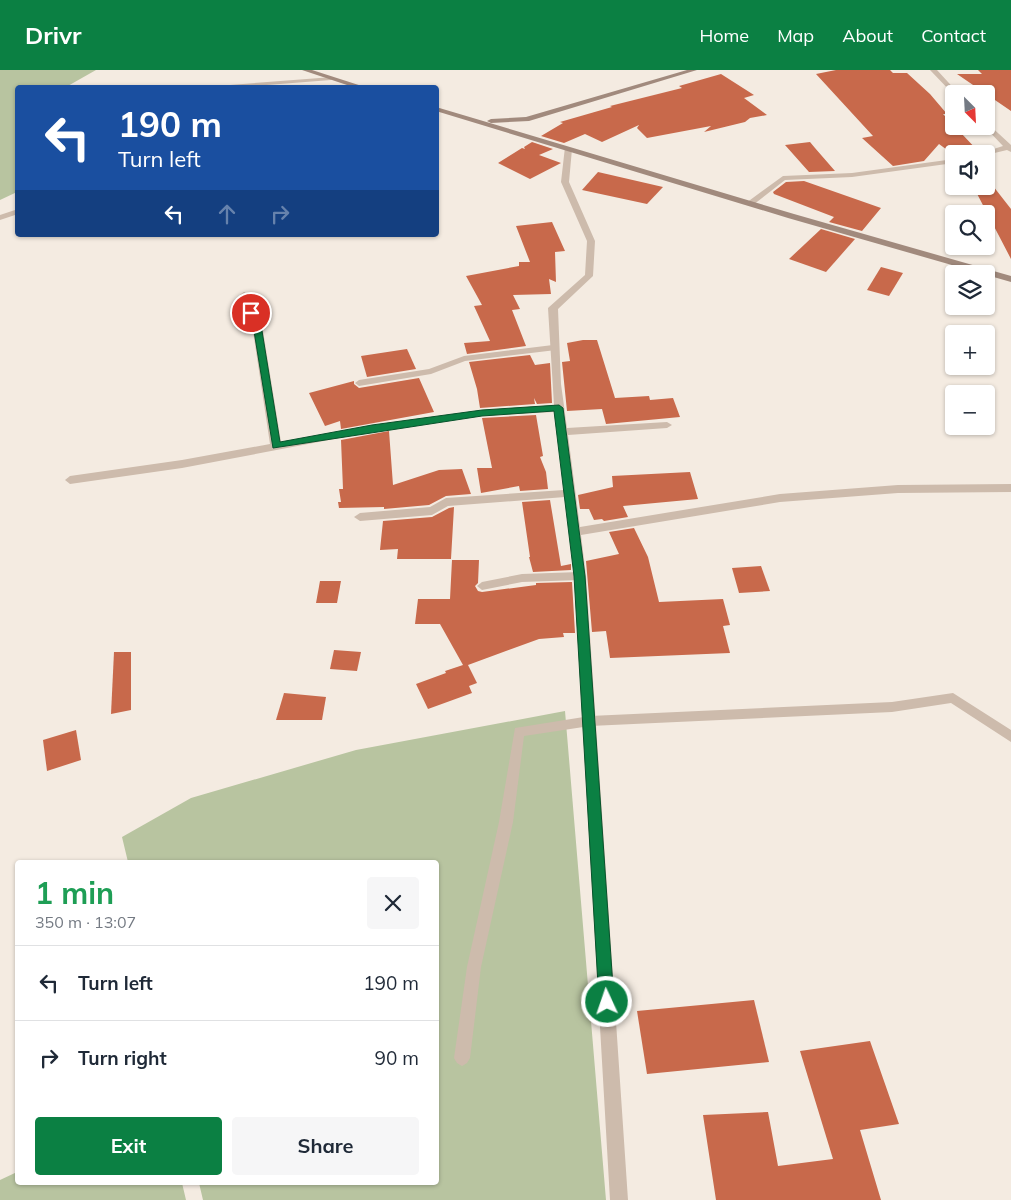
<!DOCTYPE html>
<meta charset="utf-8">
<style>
body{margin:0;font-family:Mulish,sans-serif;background:#f6f6f7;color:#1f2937;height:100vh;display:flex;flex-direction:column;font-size:19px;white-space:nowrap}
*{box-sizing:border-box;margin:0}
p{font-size:16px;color:#747a83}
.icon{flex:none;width:28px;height:28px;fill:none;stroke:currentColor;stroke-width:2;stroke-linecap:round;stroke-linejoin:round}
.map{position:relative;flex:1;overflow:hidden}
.drawer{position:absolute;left:15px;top:790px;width:424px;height:325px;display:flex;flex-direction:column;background:#fff;border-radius:5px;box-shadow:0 1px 4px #0004}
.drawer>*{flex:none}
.guide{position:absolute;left:15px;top:15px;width:424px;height:152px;border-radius:5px;box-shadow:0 1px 4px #0004;background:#1a4fa0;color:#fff;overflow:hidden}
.needle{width:32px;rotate:156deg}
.buttons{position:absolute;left:945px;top:15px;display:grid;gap:10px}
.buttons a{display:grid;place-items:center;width:50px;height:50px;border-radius:5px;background:#fff;box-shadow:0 1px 4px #0004;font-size:25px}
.pin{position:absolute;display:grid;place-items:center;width:42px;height:42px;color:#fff;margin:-21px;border:2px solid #fff;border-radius:50%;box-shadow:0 1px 5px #0007}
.me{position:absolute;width:55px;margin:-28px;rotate:357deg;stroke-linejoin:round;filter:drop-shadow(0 0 4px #0008)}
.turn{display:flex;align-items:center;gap:18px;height:105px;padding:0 20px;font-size:22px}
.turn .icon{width:65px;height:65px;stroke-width:2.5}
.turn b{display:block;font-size:35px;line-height:42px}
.lanes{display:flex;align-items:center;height:48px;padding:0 20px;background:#0003;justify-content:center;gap:25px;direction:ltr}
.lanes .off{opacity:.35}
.round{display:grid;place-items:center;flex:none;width:52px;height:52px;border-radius:5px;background:#f6f6f7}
.headline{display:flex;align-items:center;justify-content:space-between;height:85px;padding:0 20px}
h1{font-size:30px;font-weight:700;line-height:38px;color:#1e9e55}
.cta{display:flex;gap:10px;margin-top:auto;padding:10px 20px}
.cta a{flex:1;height:58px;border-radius:5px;background:#0b8043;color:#fff;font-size:20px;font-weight:700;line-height:58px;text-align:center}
.cta a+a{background:#f6f6f7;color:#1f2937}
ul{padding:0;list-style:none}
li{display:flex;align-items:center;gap:15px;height:75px;padding:0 20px;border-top:1px solid #e0e1e3}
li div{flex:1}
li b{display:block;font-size:19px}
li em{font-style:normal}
header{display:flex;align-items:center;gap:30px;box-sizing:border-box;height:70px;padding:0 25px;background:#0b8043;color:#fff}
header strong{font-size:24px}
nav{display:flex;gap:28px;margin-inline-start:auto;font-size:18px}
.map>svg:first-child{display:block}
.green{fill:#b8c4a0}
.building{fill:#c8694b}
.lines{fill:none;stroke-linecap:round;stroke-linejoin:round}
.lane{fill:#cdbbac;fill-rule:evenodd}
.street{fill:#cdbbac;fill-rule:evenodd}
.secondary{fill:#a18a7d;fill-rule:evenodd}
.route{fill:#0b8043;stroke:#07532c}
</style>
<header>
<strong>Drivr</strong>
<nav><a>Home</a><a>Map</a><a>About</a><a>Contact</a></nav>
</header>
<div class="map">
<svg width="1011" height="1130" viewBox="0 0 1011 1130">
<rect width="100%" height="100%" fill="#f4ebe1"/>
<!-- green -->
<g class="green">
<path d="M0 0H96L66 17 18 18 17 122 0 130Z"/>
<path d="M565 641 606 1130H203L199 1113 436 1112V792H128L122 767 191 728 356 680Z"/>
<path d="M17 1102 18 1112 182 1113 186 1130H0V1110Z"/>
</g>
<!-- building -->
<g class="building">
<path d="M836 0H890L893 3H907L930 24 947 44H943L979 82 976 84H956L954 80V85L939 74 924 91 893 96 862 68 873 66 816 4Z"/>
<path d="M978 0H1011V41L957 4H982Z"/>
<path d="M721 4 754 25 744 28 767 45 750 48 745 52 704 62 711 56 647 68 637 58 639 55 602 72 585 64 564 73 541 66 563 53 560 52 612 37 610 36 682 18 679 16Z"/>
<path d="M532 72 553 79 539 85 561 93 530 109 498 93 522 78 525 79 524 77Z"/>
<path d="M810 72 815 78 835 101 809 102 785 75Z"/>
<path d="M598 102 663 117 647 134 582 120Z"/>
<path d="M986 107 1011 139V189L973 116H986Z"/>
<path d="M804 111 881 138 862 161 829 152 834 147 774 124 773 122 786 112Z"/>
<path d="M552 152 565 181 555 182 556 212 549 209 551 224 513 225 520 239 512 240 526 276 467 284 464 273 490 271 474 236 482 235 466 206 519 196V192H530L516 156Z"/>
<path d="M821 159 855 169 826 202 789 189Z"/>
<path d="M881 197 903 203 889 226 867 220Z"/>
<path d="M583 270H597L615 328 649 326 650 330 673 328 680 347 606 354 602 339 567 341 562 292 570 291 567 273Z"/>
<path d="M407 279 416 299 367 307 361 286Z"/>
<path d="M530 285 535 295 550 293 552 333 537 334 534 328 535 334 480 338 477 319 469 292Z"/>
<path d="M419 308 434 342 341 359 340 351 325 356 309 323 354 311V314L359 318Z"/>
<path d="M536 345 543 386 540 387 546 402 548 419 520 421 519 416 481 423 477 398H492L482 348Z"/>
<path d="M389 361 393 415 439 400 462 399 471 424 446 426 429 435 384 439V437L339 438 338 432H341L339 419H343L341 370Z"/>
<path d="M690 402 698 429 623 436 628 447 604 451 602 449 594 450 589 439H580L578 425 613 417 612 406Z"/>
<path d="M550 430 561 496 571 494V500L533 502 529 487H530L522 432Z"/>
<path d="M454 437 451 489H397L398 479 380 480 383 451 432 447 449 438Z"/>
<path d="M634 458 648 487 659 532 723 529 730 555 723 556 730 583 610 588 606 561 592 562 586 491 619 484 609 462Z"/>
<path d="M452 490H479L478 513 475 516 478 521 482 522 536 515V513L572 512 575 563H563L564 567 539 569 468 595 477 613 469 616 472 623 428 639 416 614 446 603 445 601 463 595 440 554H415L418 529H450Z"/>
<path d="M761 496 770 521 739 523 732 498Z"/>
<path d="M320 511H341L337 533H316Z"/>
<path d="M334 580 361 582 357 601 330 599Z"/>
<path d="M114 582H131V640L111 644Z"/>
<path d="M284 623 326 627 322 650H276Z"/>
<path d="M76 660 81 690 47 701 43 670Z"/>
<path d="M754 930 769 992 647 1004 637 941Z"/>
<path d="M870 971 899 1054 860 1060 881 1130H716L703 1045 768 1042 778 1096 833 1089 800 981Z"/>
</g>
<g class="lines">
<!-- lane -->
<g class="lane">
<path d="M553 275 556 276V280L465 291 431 304 359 316 355 313 359 310 429 299 464 286Z"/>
<path d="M580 502 585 506 580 510 522 512 482 520 477 516 482 512 522 504Z"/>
<path d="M953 623 1011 660V672L951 633 892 642 590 656 524 666 513 752 481 897 470 988 467 993 462 996 457 993 454 988 467 897 499 752 515 658 590 646 892 632Z"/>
</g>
<!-- street -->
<g class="street">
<path d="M930 0H937L959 24H954V25Z"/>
<path d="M333 7 334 8 331 10 229 18H191Z"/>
<path d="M986 52 1011 75V82L1007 80 986 85 978 84 1003 76 984 56H986Z"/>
<path d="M565 77 572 79 569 112 595 171 593 206 558 239 561 314 567 358 667 352 672 355 667 358 568 365 580 457 780 424 898 415 1011 414V422L898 423 780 432 581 465 586 506 628 1130H610L574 506 565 427 448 436 432 445 360 451 354 447 360 443 430 437 446 428 564 420 554 342 482 346 387 359 182 398 70 414 65 410 70 406 182 390 270 374 253 261 240 225 244 222 248 225 263 261 281 372 387 353 482 340 554 335 548 238 585 205 587 171 561 112Z"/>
<path d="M954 89V93L852 107 785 110 753 135 746 133 783 106 852 103Z"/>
<path d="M18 139V144L0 150V145Z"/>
</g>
<!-- secondary -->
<g class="secondary">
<path d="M302 0H312L368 18H356Z"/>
<path d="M687 0H697L529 51 491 53 487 51 491 49 526 47Z"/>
<path d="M436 37 794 144 1011 206V212L788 148 436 41Z"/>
</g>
</g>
<!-- route -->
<path class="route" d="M248 241H254L262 261 280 372 372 355 482 340 559 335 563 338 585 506 614 932 612 938 607 940 601 938 599 932 574 506 554 341 482 346 273 378 254 261 247 243Z"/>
</svg>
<div class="buttons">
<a><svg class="needle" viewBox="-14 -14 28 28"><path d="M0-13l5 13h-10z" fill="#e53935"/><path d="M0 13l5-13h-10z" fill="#747a83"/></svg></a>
<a><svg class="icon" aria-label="sound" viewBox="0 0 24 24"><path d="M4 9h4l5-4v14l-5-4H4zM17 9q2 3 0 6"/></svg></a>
<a><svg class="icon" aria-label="search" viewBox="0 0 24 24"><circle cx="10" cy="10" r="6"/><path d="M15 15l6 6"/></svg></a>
<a><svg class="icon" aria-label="layers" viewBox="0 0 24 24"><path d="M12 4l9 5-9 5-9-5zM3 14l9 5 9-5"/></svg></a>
<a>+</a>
<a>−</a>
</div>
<div class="pin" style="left:251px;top:243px;background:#d93025"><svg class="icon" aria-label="arrive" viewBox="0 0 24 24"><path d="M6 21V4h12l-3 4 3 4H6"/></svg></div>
<svg class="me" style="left:607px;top:932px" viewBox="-20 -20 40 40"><circle r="17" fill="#0b8043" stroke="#fff" stroke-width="3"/><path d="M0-11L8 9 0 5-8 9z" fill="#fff"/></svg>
<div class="guide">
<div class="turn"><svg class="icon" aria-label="left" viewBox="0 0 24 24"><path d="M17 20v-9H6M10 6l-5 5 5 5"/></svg><div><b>190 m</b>Turn left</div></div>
<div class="lanes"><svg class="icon" aria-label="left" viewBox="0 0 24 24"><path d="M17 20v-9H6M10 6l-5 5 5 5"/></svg><svg class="icon off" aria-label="ahead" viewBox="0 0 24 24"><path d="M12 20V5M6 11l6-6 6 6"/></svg><svg class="icon off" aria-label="right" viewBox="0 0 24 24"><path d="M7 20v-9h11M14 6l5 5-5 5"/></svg></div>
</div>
<section class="drawer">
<div class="headline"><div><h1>1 min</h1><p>350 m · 13:07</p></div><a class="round"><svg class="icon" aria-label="close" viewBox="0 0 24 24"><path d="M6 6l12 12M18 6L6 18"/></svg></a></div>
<ul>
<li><svg class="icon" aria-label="left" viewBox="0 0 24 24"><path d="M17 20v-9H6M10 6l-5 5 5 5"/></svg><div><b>Turn left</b></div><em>190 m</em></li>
<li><svg class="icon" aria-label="right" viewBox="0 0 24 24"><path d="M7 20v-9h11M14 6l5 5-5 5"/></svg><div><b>Turn right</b></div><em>90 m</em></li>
</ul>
<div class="cta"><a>Exit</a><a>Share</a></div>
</section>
</div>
